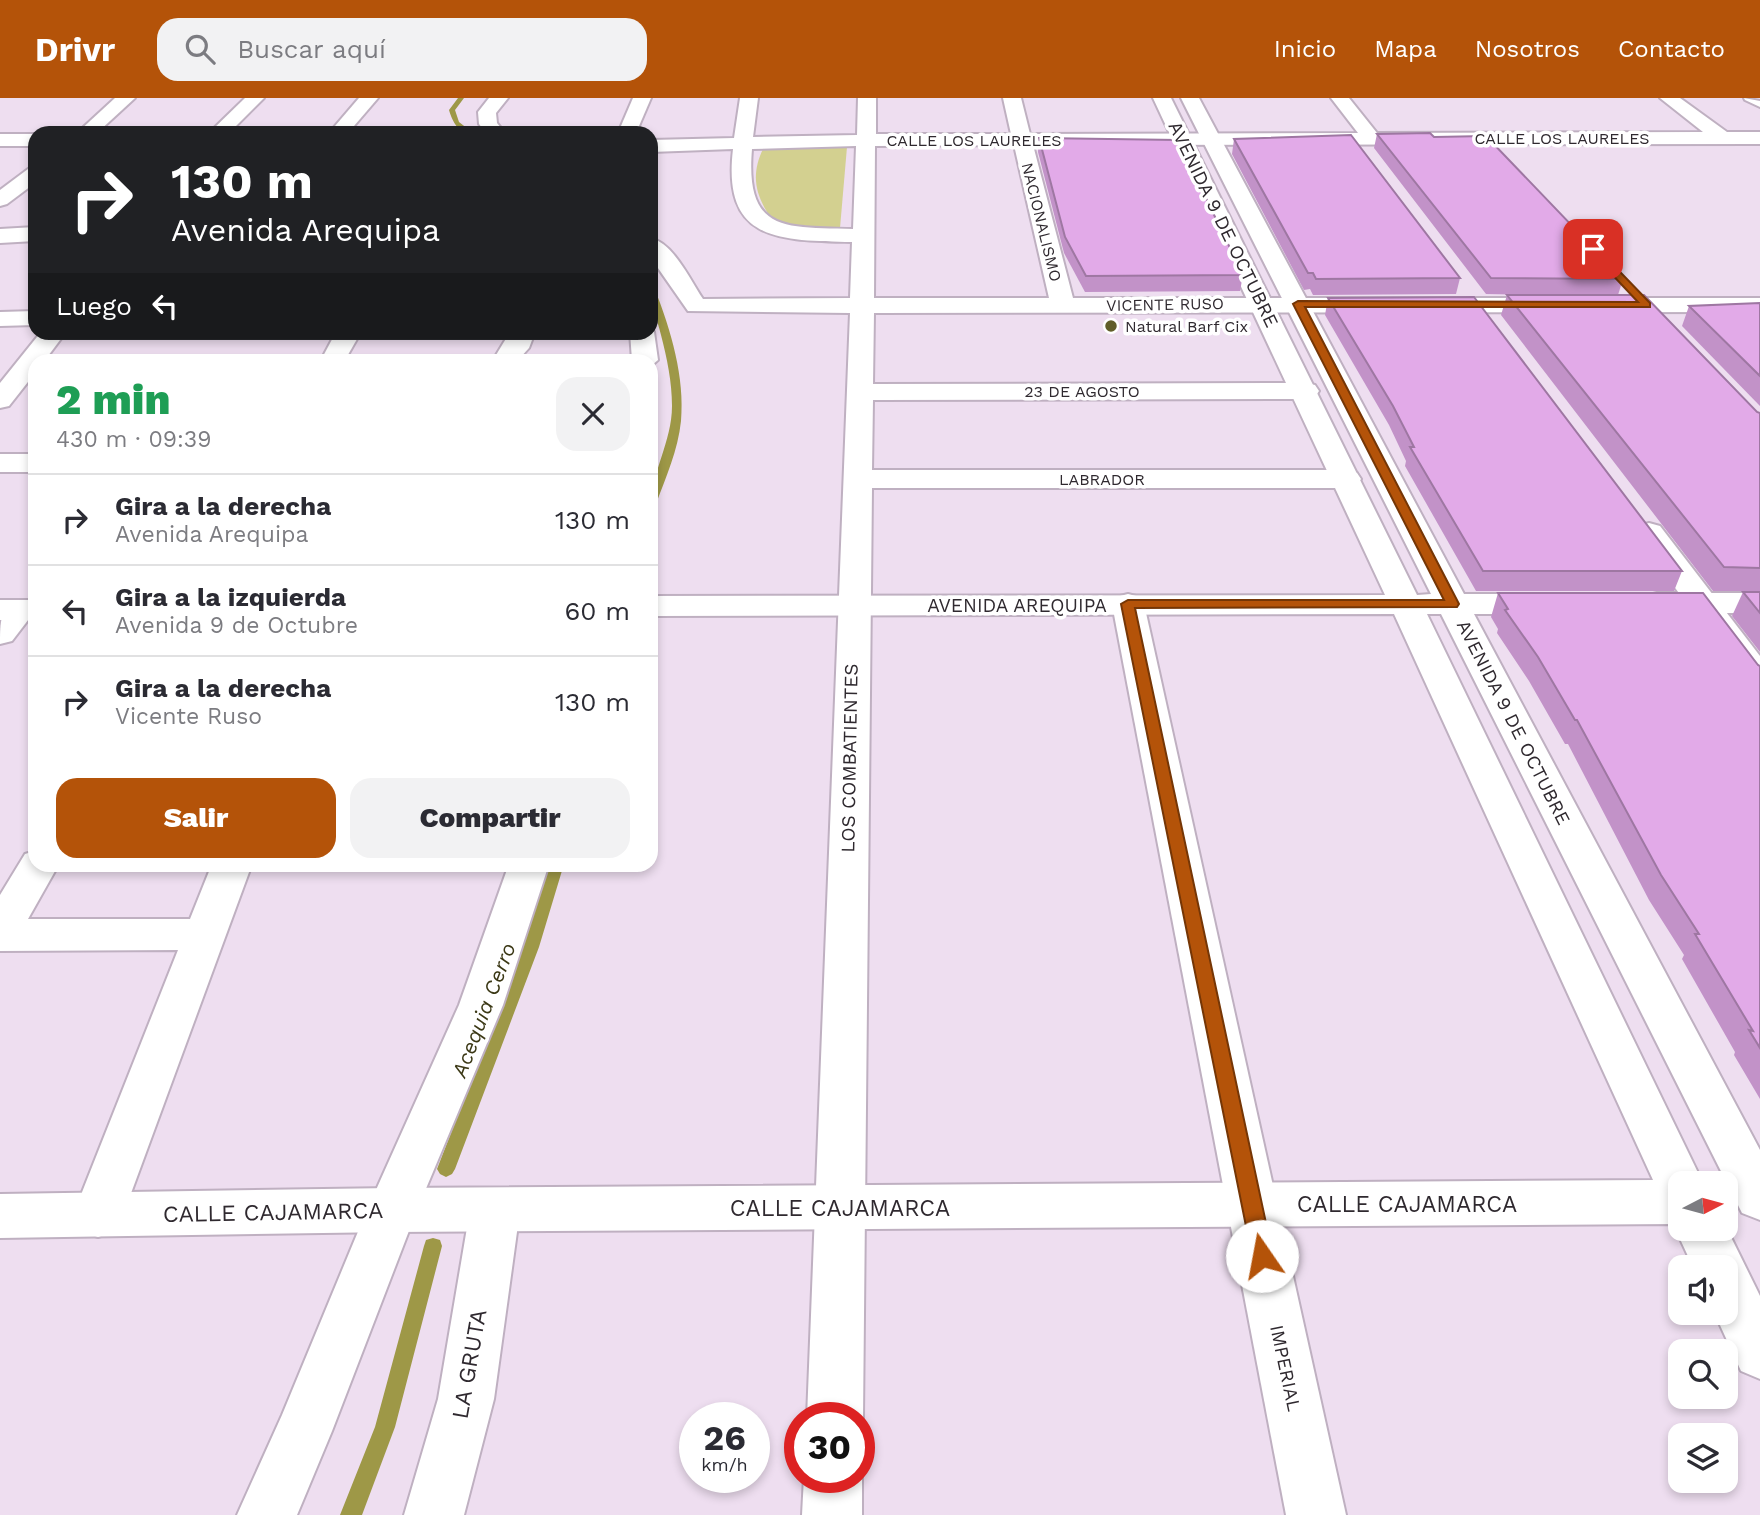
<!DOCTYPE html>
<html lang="es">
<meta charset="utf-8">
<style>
body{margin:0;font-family:"Work Sans",sans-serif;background:#f2f2f3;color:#2b2b33;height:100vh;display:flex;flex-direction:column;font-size:26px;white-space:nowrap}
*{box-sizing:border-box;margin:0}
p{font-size:23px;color:#7c7c81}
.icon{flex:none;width:38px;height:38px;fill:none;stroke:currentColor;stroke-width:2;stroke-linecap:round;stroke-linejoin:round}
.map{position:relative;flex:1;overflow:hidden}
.details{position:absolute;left:28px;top:256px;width:630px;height:518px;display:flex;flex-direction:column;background:#fff;border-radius:21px;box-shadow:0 4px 10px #0003}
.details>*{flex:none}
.banner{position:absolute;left:28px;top:28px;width:630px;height:214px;border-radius:21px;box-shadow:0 4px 10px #0003;background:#202124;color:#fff;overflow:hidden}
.needle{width:46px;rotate:84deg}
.tools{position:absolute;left:1668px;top:1073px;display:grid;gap:14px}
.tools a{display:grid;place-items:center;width:70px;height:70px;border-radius:14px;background:#fff;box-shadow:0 4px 10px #0003;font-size:35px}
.speed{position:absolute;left:679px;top:1304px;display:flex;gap:14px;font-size:35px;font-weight:700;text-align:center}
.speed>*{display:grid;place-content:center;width:91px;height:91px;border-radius:50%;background:#fff;box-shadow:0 4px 10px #0003;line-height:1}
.speed small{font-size:18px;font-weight:400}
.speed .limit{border:10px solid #d22;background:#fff;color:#111}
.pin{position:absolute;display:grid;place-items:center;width:60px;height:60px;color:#fff;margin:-30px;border-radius:14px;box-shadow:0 4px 10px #0006}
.me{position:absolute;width:77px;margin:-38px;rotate:348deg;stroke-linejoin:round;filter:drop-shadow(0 0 5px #0008)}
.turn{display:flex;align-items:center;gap:24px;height:147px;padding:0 28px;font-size:32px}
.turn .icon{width:91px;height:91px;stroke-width:2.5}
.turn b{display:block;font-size:49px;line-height:60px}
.then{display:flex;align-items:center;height:66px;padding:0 28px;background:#0003;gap:14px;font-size:26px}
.round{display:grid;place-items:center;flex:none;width:74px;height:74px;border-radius:21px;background:#f2f2f3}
.headline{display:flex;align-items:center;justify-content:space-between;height:119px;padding:0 28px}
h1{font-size:42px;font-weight:800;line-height:52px;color:#1e9e55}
.button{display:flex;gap:14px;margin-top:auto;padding:14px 28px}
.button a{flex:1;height:80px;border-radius:21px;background:#b45309;color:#fff;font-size:28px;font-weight:800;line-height:80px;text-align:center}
.button a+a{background:#f2f2f3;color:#2b2b33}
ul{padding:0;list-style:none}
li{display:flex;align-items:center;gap:21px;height:91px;padding:0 28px;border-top:2px solid #e1e1e2}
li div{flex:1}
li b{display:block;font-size:26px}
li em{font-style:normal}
header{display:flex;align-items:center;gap:42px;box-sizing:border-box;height:98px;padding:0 35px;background:#b45309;color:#fff}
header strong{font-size:33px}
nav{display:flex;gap:38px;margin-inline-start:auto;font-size:24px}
.search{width:490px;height:63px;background:#f2f2f3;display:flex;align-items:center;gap:18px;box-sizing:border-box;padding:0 24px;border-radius:21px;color:#7c7c81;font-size:26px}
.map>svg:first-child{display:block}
.green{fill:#d3d090}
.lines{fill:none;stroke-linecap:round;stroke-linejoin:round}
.stream{fill:#9e9847;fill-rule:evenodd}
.lane-casing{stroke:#bfb0c1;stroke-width:4}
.street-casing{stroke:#bfb0c1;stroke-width:4}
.secondary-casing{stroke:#bfb0c1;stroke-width:4}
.lane{fill:#fff;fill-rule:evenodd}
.street{fill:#fff;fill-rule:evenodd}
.secondary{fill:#fff;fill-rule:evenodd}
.wall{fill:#c292c8}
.building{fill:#e2aae8;stroke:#9e77a2;stroke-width:2}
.route{fill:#b45309;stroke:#753606;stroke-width:2}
.poi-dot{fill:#605d29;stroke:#fff;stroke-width:2.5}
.labels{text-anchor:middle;stroke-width:7;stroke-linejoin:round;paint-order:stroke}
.far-street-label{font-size:16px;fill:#2f292f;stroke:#fff}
.far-poi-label{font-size:16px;fill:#2f292f;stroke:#fff;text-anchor:start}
.street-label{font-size:19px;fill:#2f292f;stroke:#fff}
.water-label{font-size:21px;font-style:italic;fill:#3b3815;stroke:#fff}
.near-street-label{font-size:23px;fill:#2f292f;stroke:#fff}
</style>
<header>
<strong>Drivr</strong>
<div class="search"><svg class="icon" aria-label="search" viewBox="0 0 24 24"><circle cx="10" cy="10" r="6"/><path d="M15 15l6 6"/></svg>Buscar aquí</div>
<nav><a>Inicio</a><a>Mapa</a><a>Nosotros</a><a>Contacto</a></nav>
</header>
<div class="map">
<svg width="1760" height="1417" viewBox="0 0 1760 1417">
<rect width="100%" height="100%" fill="#eedef0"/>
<!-- green -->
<path class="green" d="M847 49 840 130 775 126C757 101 749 80 763 51Z"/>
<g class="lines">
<!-- stream -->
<g class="stream">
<path d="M458 0H464L455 12 459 24 473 35C458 35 453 25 449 12Z"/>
<path d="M651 189 655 192C671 232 685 280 681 323 678 352 666 379 656 406L651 409C651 374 672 344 672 308 672 284 667 260 661 237 657 221 651 206 651 189Z"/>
<path d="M550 766H564L539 849 455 1071 452 1076 446 1079 440 1076 437 1071 523 849Z"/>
<path d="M433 1140 440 1142 442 1148 395 1329 362 1417H340L375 1329 424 1148 426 1142Z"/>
</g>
<!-- lane casing -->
<g class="lane-casing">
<path id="lane" d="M1744 0 1760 3V9L1745 2Z"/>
</g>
<!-- street casing -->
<g class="street-casing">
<g id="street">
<path d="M115 0H135L97 35H77Z"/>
<path d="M245 0H264L229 35H209Z"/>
<path d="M359 0H378L348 35H329Z"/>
<path d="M489 0H508L496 15 497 25 505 35H486L479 26 478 14Z"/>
<path d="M633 0H651L636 35H618Z"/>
<path d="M740 0H758L753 39 857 37 858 0H876V36H1011L1003 0H1021L1030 36 1358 35 1331 0H1349L1377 35 1703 34 1660 0H1680L1727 34H1760V46L1033 47 1073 200H1760V214L874 215 873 286 1306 285 1315 287 1319 293 1315 299 1306 301 873 302 872 372H1347L1357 375 1361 381 1357 387 1347 390H872L863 1320 859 1329V1320H807L850 215 688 213 651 160V140C674 146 690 182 703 201L850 200 852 144C779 142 722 144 733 51L651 54V42L734 40ZM1014 47 1049 200H874L875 48ZM856 48 853 131C785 129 745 135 752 51Z"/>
<rect x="0" y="36" width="35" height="12"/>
<path d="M35 69V85L7 106 0 108V92L28 71Z"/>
<path d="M35 129V143L0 145V131Z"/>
<path d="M35 213V227L0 228V214Z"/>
<path d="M651 229 654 234 658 262 651 268V262H632L630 234H651Z"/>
<path d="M41 234H66L45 262H35V275L9 308 0 310V285Z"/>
<path d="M336 234H361L345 262H321Z"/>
<path d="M510 234H535L529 250 518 262H493Z"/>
<rect x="0" y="356" width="35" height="18"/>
<path d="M1649 425 1660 428 1760 558V593L1748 589 1634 434 1638 428Z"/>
<path d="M1128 496 1140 499 1144 506 1346 1417H1286L1112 506 1116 499Z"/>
<path d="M19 502 31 505 35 513 12 543 0 546C0 524 0 508 19 502Z"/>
<path d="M35 753V766H59L28 821H190L212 766H252L123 1117 116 1133 98 1139 80 1133 73 1117 178 852 0 853V797L25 756Z"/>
<path d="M509 766H549L503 907 417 1112 332 1333 297 1417H237L282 1317 367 1112 459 907Z"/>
<path d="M495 1090 513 1096 520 1112 494 1301 464 1417H404L438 1301 470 1112 477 1096Z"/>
<path d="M859 1372 862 1379V1417H802L804 1379H859Z"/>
</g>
</g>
<!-- secondary casing -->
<g class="secondary-casing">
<g id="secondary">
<path d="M1153 0H1171L1417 497 1431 496 1181 0H1199L1464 496H1548L1560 499 1564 506 1560 513 1548 516H1474L1760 1052V1122L1742 1115 1441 516H1427L1703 1085H1680V1130L1726 1129 1760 1198V1281L1741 1273 1714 1214H1726V1169H1693L1675 1130 1677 1126 392 1134 0 1140V1096L392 1090 1653 1082 1394 516 651 518V498L1385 497Z"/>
<path d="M1657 495H1760V515H1657L1645 512 1641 505 1645 498Z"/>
<rect x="0" y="502" width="35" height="20"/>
</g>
</g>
<!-- lane -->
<use href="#lane" class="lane"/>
<!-- street -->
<use href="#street" class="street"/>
<!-- secondary -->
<use href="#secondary" class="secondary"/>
</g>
<!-- wall -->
<g class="wall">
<path d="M1377 36 1434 39 1623 181 1618 197 1757 314 1760 315V493H1713L1501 217 1507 197H1542L1486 196 1374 50Z"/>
<path d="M1039 40 1243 177 1240 193 1085 194 1064 155 1038 54Z"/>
<path d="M1234 41 1460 180 1456 196 1313 197 1310 191 1304 192 1232 56Z"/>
<path d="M1328 200 1682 473 1674 493H1476L1405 368 1406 363 1389 327 1325 217Z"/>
<path d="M1760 205V308L1682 228 1689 208Z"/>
<path d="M1743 494H1760V554L1732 518Z"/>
<path d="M1498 495 1760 568V1001L1734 957 1735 954 1682 861 1684 857 1649 802 1568 646H1565L1529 583 1497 535 1498 531 1491 519Z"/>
</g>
<!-- building -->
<g class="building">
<path d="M1430 35 1434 39 1486 38 1623 181 1491 180 1377 36Z"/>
<path d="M1351 37 1460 180 1316 181 1313 175H1308L1234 41Z"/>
<path d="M1039 40 1178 42 1243 177 1086 178 1065 139Z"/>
<path d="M1507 197H1644L1757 314 1760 315V470L1724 469Z"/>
<path d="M1474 199 1682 473H1483L1410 349H1414L1393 308 1328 200Z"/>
<path d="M1760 205V278L1689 208Z"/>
<path d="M1743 494H1760V515Z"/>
<path d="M1498 495H1703L1758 567 1760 568V950L1749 932 1753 933 1695 836H1699L1661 777 1577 622H1575L1538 559 1505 512 1508 511Z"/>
</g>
<!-- route -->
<path class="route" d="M1590 149H1596L1650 205V209H1305L1459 506 1457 509 1135 510 1273 1158 1270 1165 1262 1168 1255 1165 1252 1158 1121 506 1128 502H1444L1293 206 1298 203 1638 204 1590 153Z"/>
<!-- markers -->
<circle class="poi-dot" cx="1111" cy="228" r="7"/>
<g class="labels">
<!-- far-street labels -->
<g class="far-street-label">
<text x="1562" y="46">CALLE LOS LAURELES</text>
<text x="974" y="48">CALLE LOS LAURELES</text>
<text transform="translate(1042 124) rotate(76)" y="6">NACIONALISMO</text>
<text transform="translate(1165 206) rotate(-1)" y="6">VICENTE RUSO</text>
<text x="1082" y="299">23 DE AGOSTO</text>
<text x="1102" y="387">LABRADOR</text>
</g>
<!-- far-poi labels -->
<g class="far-poi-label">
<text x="1125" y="234">Natural Barf Cix</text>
</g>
<!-- street labels -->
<g class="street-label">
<text transform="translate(1224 126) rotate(64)" y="7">AVENIDA 9 DE OCTUBRE</text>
<text x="1017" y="514">AVENIDA AREQUIPA</text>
<text transform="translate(1514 624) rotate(63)" y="7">AVENIDA 9 DE OCTUBRE</text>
<text transform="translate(849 660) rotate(-89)" y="7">LOS COMBATIENTES</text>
<text transform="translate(1286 1270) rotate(78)" y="7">IMPERIAL</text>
</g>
<!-- water labels -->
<g class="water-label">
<text transform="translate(484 912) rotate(-69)" y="7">Acequia Cerro</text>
</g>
<!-- near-street labels -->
<g class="near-street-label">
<text x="1407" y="1114">CALLE CAJAMARCA</text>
<text x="840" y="1118">CALLE CAJAMARCA</text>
<text transform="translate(273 1114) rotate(-1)" y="8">CALLE CAJAMARCA</text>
<text transform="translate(469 1266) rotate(-80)" y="8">LA GRUTA</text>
</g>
</g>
</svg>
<div class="tools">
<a><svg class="needle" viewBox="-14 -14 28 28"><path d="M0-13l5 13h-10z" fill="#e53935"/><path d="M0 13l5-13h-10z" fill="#7c7c81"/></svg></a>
<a><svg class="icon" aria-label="sound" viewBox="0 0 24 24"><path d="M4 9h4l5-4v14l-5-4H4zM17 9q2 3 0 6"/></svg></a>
<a><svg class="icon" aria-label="search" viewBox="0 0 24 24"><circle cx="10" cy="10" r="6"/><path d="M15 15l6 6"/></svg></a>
<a><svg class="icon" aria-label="layers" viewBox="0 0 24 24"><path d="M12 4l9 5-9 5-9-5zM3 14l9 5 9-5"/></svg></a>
</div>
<div class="speed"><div>26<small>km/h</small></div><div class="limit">30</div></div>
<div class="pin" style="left:1593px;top:151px;background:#d93025"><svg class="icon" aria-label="arrive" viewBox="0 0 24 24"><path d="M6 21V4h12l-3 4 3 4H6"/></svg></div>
<svg class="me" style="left:1262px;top:1158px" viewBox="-20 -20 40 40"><circle r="19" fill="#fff"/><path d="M0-13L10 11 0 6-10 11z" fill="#b45309"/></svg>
<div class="banner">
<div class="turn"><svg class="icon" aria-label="right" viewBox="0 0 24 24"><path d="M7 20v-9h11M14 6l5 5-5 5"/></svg><div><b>130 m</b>Avenida Arequipa</div></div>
<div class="then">Luego<svg class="icon" aria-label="left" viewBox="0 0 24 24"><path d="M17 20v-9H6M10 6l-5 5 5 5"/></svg></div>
</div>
<section class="details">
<div class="headline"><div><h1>2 min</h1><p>430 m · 09:39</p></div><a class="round"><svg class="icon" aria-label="close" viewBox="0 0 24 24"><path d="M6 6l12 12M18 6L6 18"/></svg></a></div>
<ul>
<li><svg class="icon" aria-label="right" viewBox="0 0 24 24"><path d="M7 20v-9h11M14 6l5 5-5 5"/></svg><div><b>Gira a la derecha</b><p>Avenida Arequipa</p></div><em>130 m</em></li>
<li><svg class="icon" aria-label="left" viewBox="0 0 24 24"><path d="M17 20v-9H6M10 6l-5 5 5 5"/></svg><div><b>Gira a la izquierda</b><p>Avenida 9 de Octubre</p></div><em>60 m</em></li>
<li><svg class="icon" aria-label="right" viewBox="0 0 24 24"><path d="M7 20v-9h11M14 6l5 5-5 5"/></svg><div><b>Gira a la derecha</b><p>Vicente Ruso</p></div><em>130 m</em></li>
</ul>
<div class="button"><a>Salir</a><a>Compartir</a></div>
</section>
</div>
